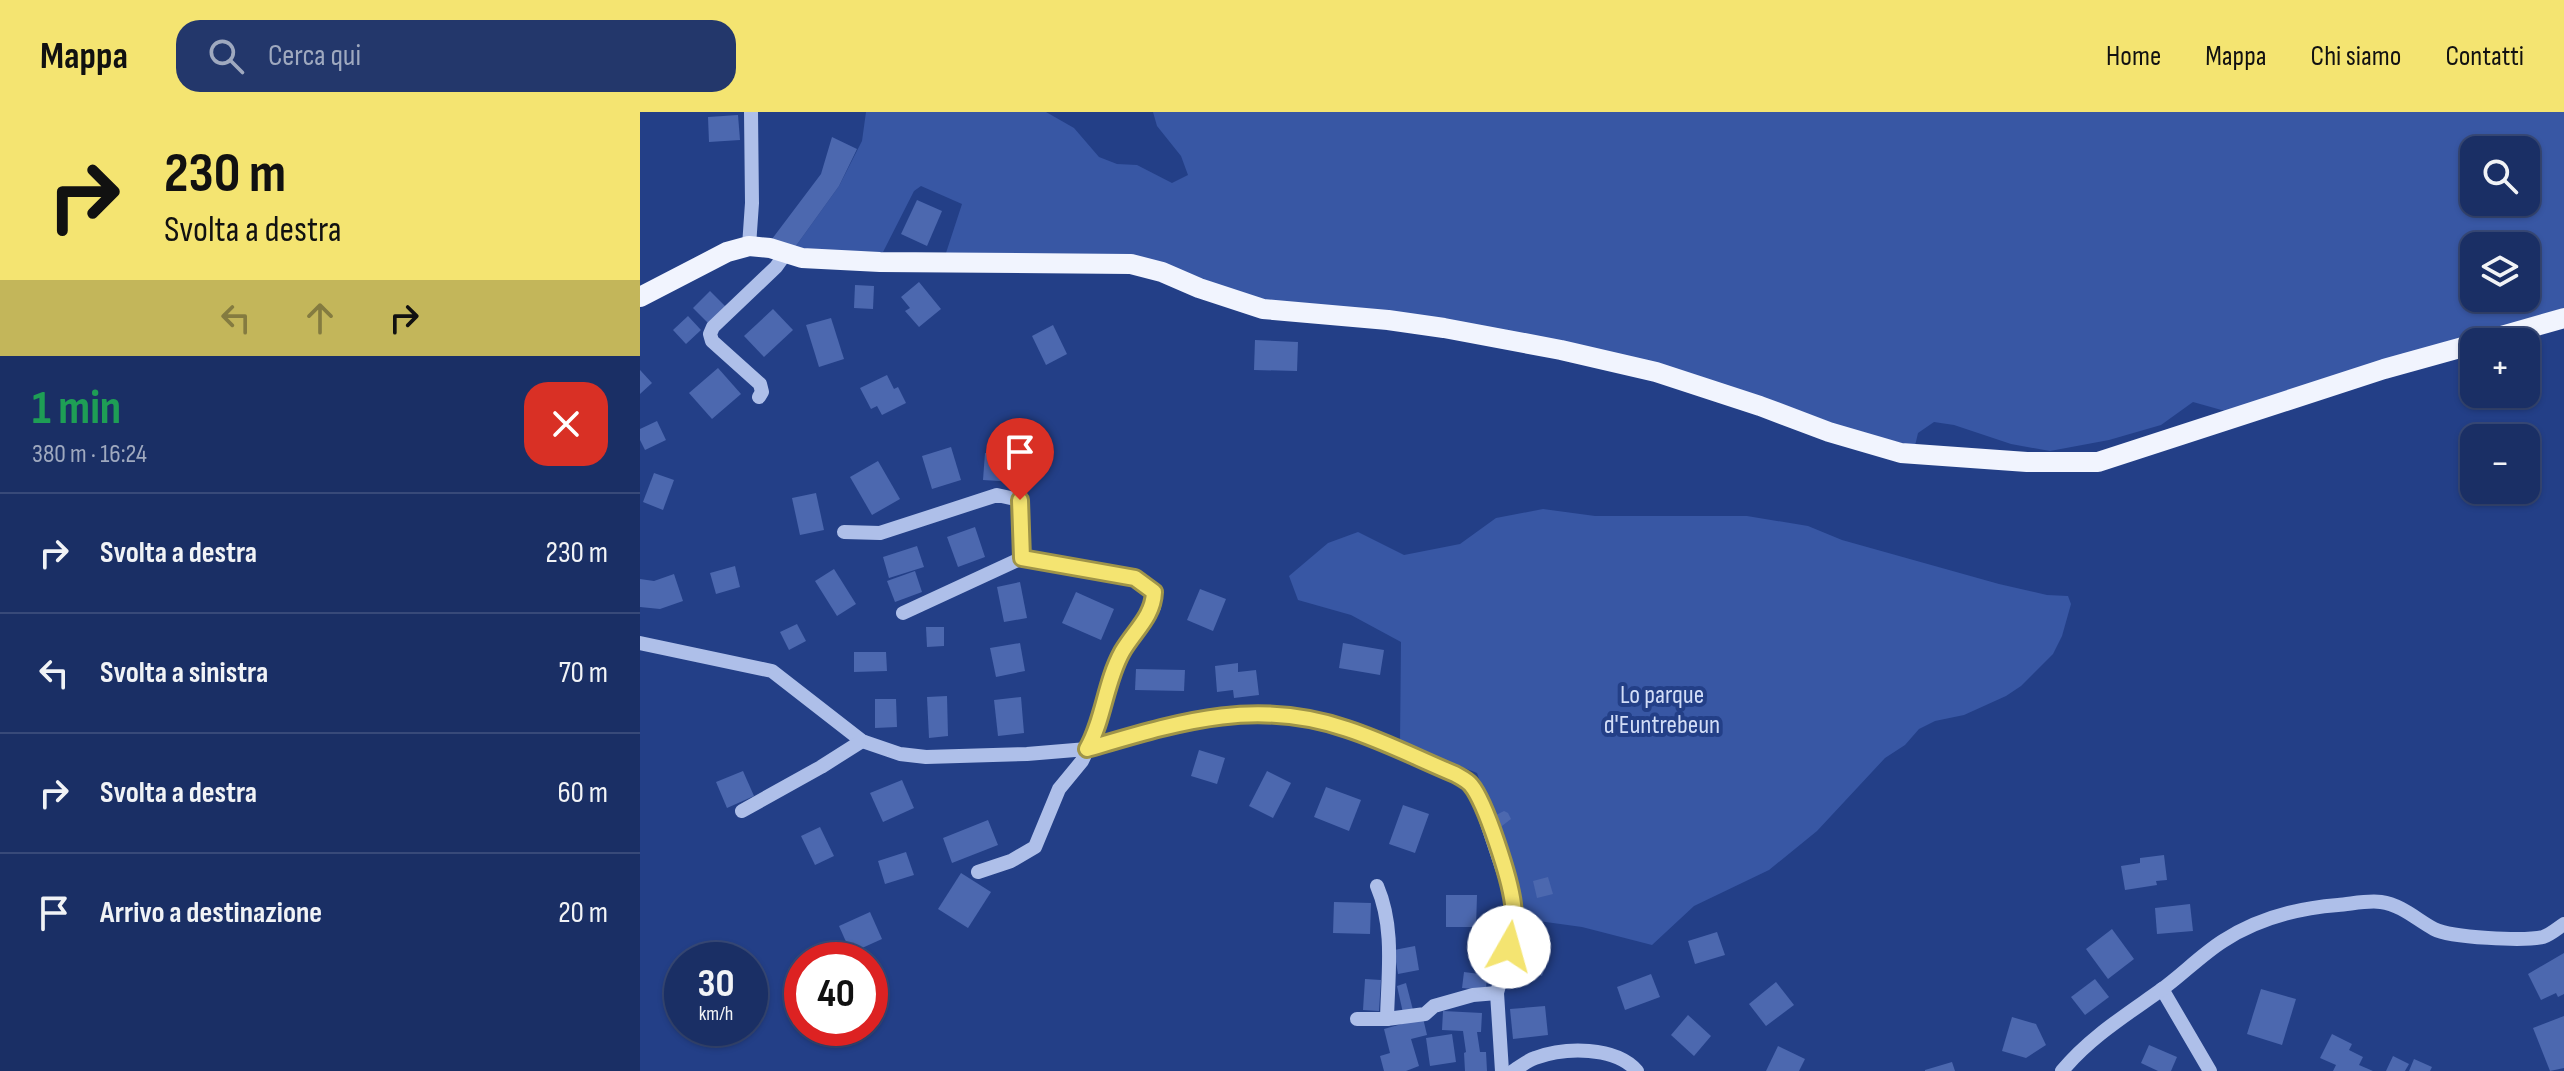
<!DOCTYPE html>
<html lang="it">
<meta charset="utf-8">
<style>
body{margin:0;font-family:"Sofia Sans Condensed",sans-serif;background:#23376b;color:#f1f3f6;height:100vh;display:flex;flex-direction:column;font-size:30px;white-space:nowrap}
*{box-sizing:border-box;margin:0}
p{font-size:26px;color:#9fa9bf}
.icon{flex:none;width:44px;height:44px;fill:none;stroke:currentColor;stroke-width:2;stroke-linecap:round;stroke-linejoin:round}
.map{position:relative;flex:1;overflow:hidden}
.sheet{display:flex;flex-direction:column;background:#1a2f65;width:640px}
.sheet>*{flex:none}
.top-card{background:#f4e471;color:#111;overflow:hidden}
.controls{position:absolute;left:1820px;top:24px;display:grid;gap:16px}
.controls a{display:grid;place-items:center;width:80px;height:80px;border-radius:16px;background:#1a2f65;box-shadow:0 2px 6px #0004,0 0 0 2px #384a79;font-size:40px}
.speed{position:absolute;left:24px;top:830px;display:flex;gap:16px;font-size:40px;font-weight:700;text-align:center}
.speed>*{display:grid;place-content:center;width:104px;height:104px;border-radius:50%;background:#1a2f65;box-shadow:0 2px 6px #0004,0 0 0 2px #384a79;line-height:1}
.speed small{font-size:20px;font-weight:400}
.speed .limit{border:12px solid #d22;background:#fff;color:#111}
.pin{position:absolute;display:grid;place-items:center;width:68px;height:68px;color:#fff;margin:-82px -34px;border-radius:50% 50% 50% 0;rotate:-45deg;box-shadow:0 0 8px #0007}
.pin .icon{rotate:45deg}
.me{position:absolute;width:88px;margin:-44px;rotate:7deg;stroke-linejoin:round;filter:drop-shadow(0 0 6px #0008)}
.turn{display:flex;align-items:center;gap:28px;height:168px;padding:0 32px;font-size:36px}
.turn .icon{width:104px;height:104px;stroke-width:2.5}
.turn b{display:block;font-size:56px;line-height:68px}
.lanes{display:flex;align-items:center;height:76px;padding:0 32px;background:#0003;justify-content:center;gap:40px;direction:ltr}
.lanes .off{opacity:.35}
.round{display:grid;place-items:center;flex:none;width:84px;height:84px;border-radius:24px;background:#23376b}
.head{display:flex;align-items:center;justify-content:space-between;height:136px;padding:0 32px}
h1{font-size:48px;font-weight:700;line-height:60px;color:#1e9e55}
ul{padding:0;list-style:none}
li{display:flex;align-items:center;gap:24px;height:120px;padding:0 32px;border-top:2px solid #384a79}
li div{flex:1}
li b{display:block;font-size:30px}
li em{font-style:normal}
header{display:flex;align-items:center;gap:48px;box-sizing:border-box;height:112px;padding:0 40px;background:#f4e471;color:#111}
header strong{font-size:38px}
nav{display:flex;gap:44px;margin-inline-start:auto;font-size:28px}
.search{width:560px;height:72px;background:#23376b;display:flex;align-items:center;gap:20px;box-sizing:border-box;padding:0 28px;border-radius:24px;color:#9fa9bf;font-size:30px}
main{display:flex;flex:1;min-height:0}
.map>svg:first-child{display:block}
.green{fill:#3857a4;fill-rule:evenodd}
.building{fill:#4c68af}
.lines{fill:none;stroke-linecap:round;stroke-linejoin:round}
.minor{stroke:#aebfe9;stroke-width:14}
.major{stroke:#f1f4fe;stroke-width:20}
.route-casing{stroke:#9f9449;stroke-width:20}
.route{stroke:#f4e471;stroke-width:14}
.labels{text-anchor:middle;stroke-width:8;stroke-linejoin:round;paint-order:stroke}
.park-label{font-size:26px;fill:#d2ddf7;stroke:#233f87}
</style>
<header>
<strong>Mappa</strong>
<div class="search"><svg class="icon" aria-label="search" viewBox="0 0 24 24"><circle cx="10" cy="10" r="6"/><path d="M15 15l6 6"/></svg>Cerca qui</div>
<nav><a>Home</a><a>Mappa</a><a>Chi siamo</a><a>Contatti</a></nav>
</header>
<main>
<section class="sheet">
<div class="top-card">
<div class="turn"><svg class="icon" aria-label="right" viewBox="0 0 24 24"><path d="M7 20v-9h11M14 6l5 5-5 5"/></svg><div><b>230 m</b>Svolta a destra</div></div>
<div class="lanes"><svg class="icon off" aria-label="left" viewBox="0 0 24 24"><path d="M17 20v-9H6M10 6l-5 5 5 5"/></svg><svg class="icon off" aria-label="ahead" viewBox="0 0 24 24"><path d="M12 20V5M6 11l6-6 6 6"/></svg><svg class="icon" aria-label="right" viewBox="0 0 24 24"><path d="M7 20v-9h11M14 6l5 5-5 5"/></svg></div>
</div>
<div class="head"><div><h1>1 min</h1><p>380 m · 16:24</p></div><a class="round" style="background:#d93025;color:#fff"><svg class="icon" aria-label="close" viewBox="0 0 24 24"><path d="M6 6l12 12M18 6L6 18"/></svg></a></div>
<ul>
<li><svg class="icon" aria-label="right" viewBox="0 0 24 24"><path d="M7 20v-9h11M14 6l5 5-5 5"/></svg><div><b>Svolta a destra</b></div><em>230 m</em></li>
<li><svg class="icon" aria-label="left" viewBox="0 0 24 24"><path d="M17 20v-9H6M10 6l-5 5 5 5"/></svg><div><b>Svolta a sinistra</b></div><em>70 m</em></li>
<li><svg class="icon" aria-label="right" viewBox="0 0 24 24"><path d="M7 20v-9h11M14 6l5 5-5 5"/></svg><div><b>Svolta a destra</b></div><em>60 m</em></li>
<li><svg class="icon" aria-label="arrive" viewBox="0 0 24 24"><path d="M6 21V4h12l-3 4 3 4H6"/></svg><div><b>Arrivo a destinazione</b></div><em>20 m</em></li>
</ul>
</section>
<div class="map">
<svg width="1924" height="959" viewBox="0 0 1924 959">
<rect width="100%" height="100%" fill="#233f87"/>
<!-- green -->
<g class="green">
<path d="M226 0H406L434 16 459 45 477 52 497 53 532 71 548 63 541 44 517 14 513 0H1924V196L1585 299 1553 290 1521 313 1469 328 1410 339 1371 332 1314 313 1294 310 1278 321 1275 334 1216 320 1119 284 612 188 556 164 305 144 322 92 281 74 274 79 243 140 153 138 199 74 222 29ZM1834 38H1886V90H1834ZM1834 134H1886V186H1834Z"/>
<path d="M903 397 955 404H1107L1168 414 1202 428 1359 472 1407 483 1428 484 1431 492 1422 524 1413 542 1381 574 1366 584 1324 603 1295 609 1279 617 1265 633 1245 646 1177 719 1129 758 1054 794 1012 833 942 815 884 807 875 768 837 661 760 630 761 530 711 503 658 488 649 464 688 431 718 420 764 443 820 432 856 406Z"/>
</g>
<!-- building -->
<g class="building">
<path d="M98 3 100 28 69 30 68 5Z"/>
<path d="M192 25 217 37 199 74 153 138 132 127 181 62Z"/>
<path d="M277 88 302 99 287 134 261 122Z"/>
<path d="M279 170 301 197 279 215 265 199 270 196 261 185Z"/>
<path d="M215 173 234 174 233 197 214 196Z"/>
<path d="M70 179 86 195 69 212 53 196Z"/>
<path d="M133 197 153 218 124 245 104 224Z"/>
<path d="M48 204 61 218 46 232 33 218Z"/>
<path d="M191 206 204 247 179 255 166 213Z"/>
<path d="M413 213 427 242 406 253 392 224Z"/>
<path d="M615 228 658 230 657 259 614 258Z"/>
<path d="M78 256 101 282 72 307 49 281Z"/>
<path d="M0 258 12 271 0 282Z"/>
<path d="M247 263 254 277 258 275 266 291 242 303 237 294 231 297 220 276Z"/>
<path d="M17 309 26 328 5 338 0 328V317Z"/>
<path d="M311 335 321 368 292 377 282 344Z"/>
<path d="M345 341 377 343 375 370 343 368Z"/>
<path d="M238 349 260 387 232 403 210 365Z"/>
<path d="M14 361 34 368 23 398 3 390Z"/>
<path d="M176 381 184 418 160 423 152 386Z"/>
<path d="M335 415 345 445 318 455 307 425Z"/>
<path d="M277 434 284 455 249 466 243 445Z"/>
<path d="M95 454 100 475 76 482 70 461Z"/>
<path d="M194 457 216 492 197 504 175 469Z"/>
<path d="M275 459 282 480 255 490 247 469Z"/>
<path d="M34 462 43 489 20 497 0 495V467L14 469Z"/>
<path d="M380 470 387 506 364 510 357 475Z"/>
<path d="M560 477 586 487 573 519 547 508Z"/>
<path d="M436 480 474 497 461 528 422 511Z"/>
<path d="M157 512 166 529 149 538 140 520Z"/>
<path d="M286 515H304V534L287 535Z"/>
<path d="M380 531 385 559 356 565 350 536Z"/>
<path d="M703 531 744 538 740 563 699 556Z"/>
<path d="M214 540H246L247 559 214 560Z"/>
<path d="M598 551V560L616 558 619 583 594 586 593 578 577 580 575 554Z"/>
<path d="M496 557 545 558 544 579 495 578Z"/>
<path d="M307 584 308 624 289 626 287 585Z"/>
<path d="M381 585 384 621 358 624 354 588Z"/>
<path d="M235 587H256L257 615 235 616Z"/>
<path d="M559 638 585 646 577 672 551 664Z"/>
<path d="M103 659 114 684 87 696 76 670Z"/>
<path d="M627 659 651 671 633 706 609 694Z"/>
<path d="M262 668 274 696 243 710 230 681Z"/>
<path d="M686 675 721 688 709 719 674 705Z"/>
<path d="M763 693 789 702 775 741 749 732Z"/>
<path d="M864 699 868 701 871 707 858 717 852 705Z"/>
<path d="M348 708 358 733 312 751 303 726Z"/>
<path d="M180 715 194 744 175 753 161 724Z"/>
<path d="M266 740 274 763 245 772 238 749Z"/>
<path d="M1524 743 1527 768 1516 769 1517 773 1485 778 1481 754 1500 751V746Z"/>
<path d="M321 761 351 780 328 816 298 797Z"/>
<path d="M908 765 913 782 897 786 893 769Z"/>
<path d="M806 783H837L836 815H806Z"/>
<path d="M694 790 731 791 730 822 693 821Z"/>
<path d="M1550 792 1553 819 1517 822 1515 796Z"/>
<path d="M230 800 242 827 211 841 199 814Z"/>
<path d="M1472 817 1494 847 1468 867 1446 837Z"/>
<path d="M1077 820 1085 843 1055 852 1048 829Z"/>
<path d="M882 827 911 837 902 864 873 854Z"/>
<path d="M775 834 779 858 758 862 754 838Z"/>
<path d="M1924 841V882L1918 885 1916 881 1901 888 1888 862Z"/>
<path d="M824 860 847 863 846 878 822 876Z"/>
<path d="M1011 862 1020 885 985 898 977 875Z"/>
<path d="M725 867 741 868 739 899 723 898Z"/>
<path d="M1455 867 1469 885 1445 903 1431 885Z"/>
<path d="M1136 870 1154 893 1126 914 1109 892Z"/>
<path d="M766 871 773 898 763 901 757 874Z"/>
<path d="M1621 877 1656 887 1642 933 1607 922Z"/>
<path d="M905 894 908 923 873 927 870 897Z"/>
<path d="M803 899 842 901 841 920H837L840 940H846L847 959H825L824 941 826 940 823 919 802 918Z"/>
<path d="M1048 903 1071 924 1054 944 1031 923Z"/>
<path d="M1924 904V956L1910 959 1893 916Z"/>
<path d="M1372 905 1396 912 1406 933 1386 946 1362 939Z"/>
<path d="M783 906 787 923 771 927 779 954 766 959H744L740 944 750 941 744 917Z"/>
<path d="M812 922 816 950 790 954 786 926Z"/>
<path d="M1692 922 1712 932 1709 938 1723 945 1719 953 1733 959H1693L1696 953 1680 946Z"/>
<path d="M1509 933 1537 945 1531 959H1518L1501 951Z"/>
<path d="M1138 934 1165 947 1159 959H1126Z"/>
<path d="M1753 944 1769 952 1765 959H1746Z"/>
<path d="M1774 947 1792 955 1790 959H1769Z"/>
<path d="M1312 950 1315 959H1285V958Z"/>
</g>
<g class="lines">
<!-- minor -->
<g class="minor">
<path d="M109 134 112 91 111 0"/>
<path d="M119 285 122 280 120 272 72 229 70 222 73 215 136 155 146 141"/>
<path d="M204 420 240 421 357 383 380 388 382 446 495 466 514 480V495L482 540 471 566 456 620 442 649 419 677 395 735 371 749 338 760"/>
<path d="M263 501 382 446"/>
<path d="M0 531 132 559 222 629 260 642 286 645 387 642 447 637 567 604 625 602 679 609 707 617 815 662 830 671 840 690 873 789 875 813 857 881 862 959"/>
<path d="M102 699 181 655 222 629"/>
<path d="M737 774C755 816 748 862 747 907"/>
<path d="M1522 877 1570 959"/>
<path d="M717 907H747L785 902 794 894 833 883 857 881"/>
<path d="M873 959C880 955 888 948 895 946 925 935 975 934 997 959"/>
<path d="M1422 959C1449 926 1486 903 1521 878 1542 863 1561 843 1583 829 1617 807 1659 796 1698 793 1711 792 1728 788 1741 790 1762 793 1777 808 1794 817 1811 826 1884 829 1903 825 1910 823 1918 816 1924 812"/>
</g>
<!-- major -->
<g class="major">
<path d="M0 185 87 140 109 134 130 136 162 146 240 150 491 152 522 160 559 176 623 197 748 208 804 216 921 238 1016 260 1120 294 1189 320 1261 341 1387 350H1458L1744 257 1834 232"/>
<path d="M1840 230 1924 206"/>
</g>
</g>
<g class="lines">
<!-- route casing -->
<g class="route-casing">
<path id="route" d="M380 388 382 446 495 466 514 480C513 505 494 519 482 540 465 571 464 607 447 637 536 611 614 585 707 617 744 629 779 647 815 662 820 665 827 668 831 673 846 691 870 767 873 792 875 807 873 820 869 835"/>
</g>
<!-- route -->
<use href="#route" class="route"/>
</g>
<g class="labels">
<!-- park labels -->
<g class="park-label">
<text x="1022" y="591">Lo parque<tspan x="1022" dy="30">d'Euntrebeun</tspan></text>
</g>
</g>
</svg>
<div class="controls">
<a><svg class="icon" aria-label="search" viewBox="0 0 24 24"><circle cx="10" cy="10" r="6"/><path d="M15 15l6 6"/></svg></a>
<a><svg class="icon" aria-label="layers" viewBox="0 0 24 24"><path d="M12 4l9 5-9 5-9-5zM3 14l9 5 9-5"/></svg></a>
<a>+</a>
<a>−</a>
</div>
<div class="speed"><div>30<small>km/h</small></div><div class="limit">40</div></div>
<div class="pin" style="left:380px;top:388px;background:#d93025"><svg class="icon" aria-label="arrive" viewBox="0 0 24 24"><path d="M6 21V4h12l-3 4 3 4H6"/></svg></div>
<svg class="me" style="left:869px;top:835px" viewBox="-20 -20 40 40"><circle r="19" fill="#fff"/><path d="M0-13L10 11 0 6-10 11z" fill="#f4e471"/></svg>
</div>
</main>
